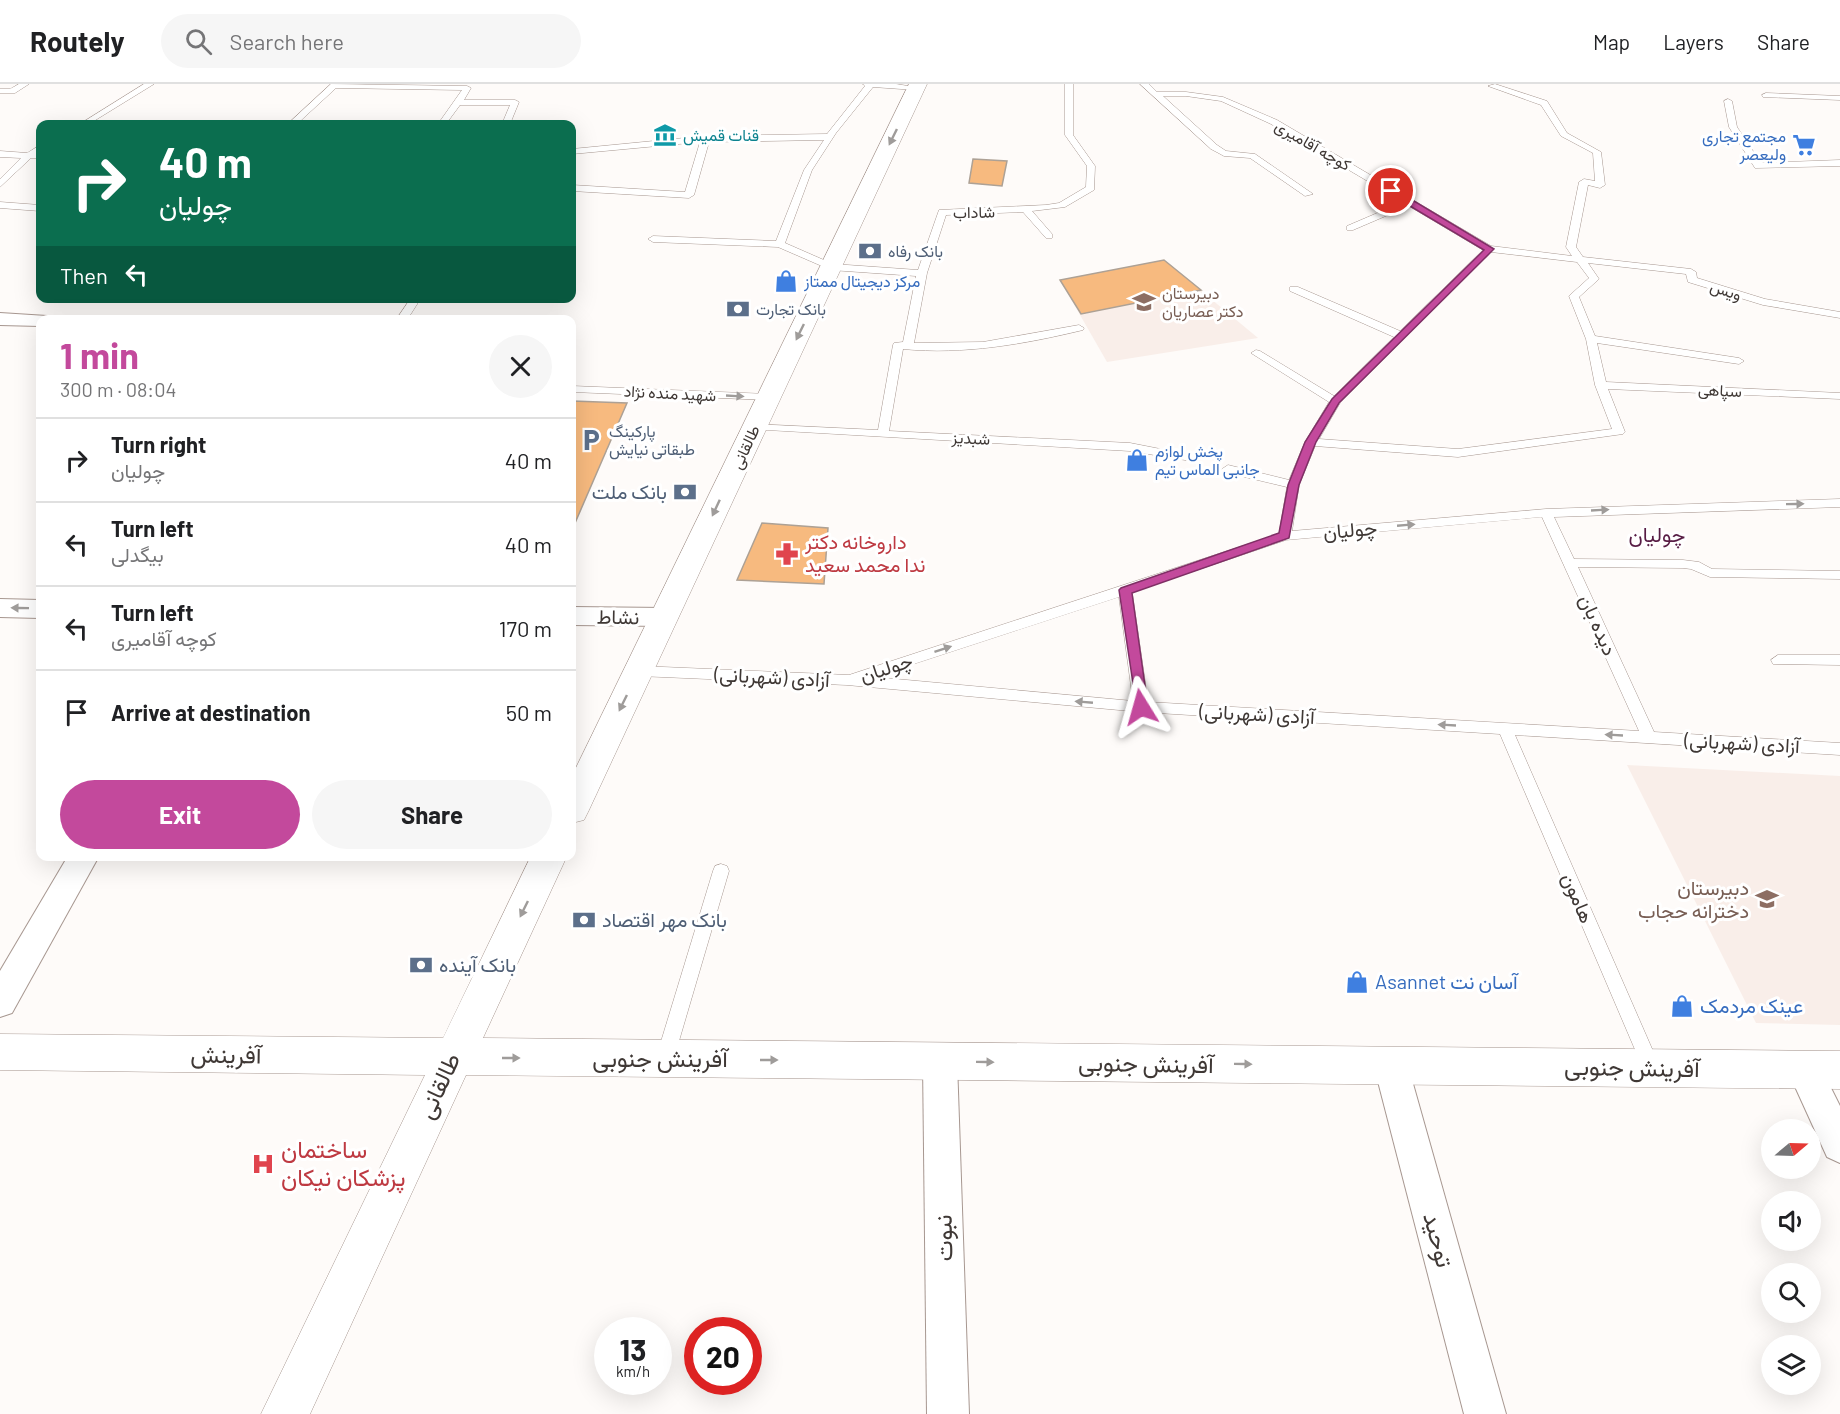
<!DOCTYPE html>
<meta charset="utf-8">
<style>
body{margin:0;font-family:Barlow,Vazirmatn,sans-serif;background:#f6f6f6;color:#202124;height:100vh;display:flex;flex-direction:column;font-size:22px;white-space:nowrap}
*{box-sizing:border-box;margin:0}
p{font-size:20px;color:#757577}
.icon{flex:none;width:33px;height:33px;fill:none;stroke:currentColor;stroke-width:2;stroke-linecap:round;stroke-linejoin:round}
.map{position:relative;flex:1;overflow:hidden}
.drawer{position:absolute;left:36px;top:231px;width:540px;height:546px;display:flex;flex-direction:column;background:#fff;border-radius:12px;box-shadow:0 6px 24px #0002}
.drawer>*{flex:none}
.top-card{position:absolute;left:36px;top:36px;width:540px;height:183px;border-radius:12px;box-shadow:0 6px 24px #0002;background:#0b6e4f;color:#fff;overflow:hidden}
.needle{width:39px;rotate:71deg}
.controls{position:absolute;left:1761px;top:1035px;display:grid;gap:12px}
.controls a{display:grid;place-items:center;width:60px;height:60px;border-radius:50%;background:#fff;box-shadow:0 6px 24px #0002;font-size:30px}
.speed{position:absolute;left:594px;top:1233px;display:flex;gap:12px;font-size:30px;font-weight:700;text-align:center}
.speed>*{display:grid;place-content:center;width:78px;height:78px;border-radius:50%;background:#fff;box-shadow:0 6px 24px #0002;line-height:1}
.speed small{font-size:15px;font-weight:400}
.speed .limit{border:9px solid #d22;background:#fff;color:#111}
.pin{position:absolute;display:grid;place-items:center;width:51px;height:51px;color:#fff;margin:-26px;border:3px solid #fff;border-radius:50%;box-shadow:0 2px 6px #0007}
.me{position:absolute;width:66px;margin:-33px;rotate:352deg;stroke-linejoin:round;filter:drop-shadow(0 0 4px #0008)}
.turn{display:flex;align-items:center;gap:21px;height:126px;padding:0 24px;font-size:27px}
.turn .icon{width:78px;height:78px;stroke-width:2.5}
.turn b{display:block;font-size:42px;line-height:51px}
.then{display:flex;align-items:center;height:57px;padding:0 24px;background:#0003;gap:12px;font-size:22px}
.round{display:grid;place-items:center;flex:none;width:63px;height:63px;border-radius:32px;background:#f6f6f6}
.summary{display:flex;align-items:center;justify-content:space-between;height:102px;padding:0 24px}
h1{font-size:36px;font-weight:700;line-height:45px;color:#c3499c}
.cta{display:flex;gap:12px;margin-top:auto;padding:12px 24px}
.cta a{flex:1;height:69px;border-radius:36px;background:#c3499c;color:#fff;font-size:24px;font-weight:700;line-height:69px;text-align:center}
.cta a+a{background:#f6f6f6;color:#202124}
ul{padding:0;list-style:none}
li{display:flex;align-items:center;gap:18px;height:84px;padding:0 24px;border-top:2px solid #e0e0e0}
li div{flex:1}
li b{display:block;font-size:22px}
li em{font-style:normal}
header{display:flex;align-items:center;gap:36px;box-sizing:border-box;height:84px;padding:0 30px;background:#fff;border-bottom:2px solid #e0e0e0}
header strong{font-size:28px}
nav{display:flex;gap:33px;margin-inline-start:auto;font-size:21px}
.search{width:420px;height:54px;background:#f6f6f6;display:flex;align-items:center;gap:15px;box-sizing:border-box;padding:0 21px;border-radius:33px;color:#757577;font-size:22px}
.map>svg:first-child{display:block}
.built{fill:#f9eee9}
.building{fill:#f7ba7f;stroke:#ada195;stroke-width:1.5}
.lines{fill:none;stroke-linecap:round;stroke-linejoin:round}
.lane-casing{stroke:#a79790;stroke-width:1}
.street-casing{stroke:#a79790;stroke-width:2}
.secondary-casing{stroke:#a79790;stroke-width:1}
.lane{fill:#fff;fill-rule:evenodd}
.street{fill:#fff;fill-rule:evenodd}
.secondary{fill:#fff;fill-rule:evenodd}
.oneway{fill:#9f9c9a}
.route{fill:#c3499c;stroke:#7f2f65;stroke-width:1.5}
.labels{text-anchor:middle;stroke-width:6;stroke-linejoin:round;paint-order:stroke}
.far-culture-label{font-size:16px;fill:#0d838f;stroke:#fff;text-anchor:start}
.far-shop-label{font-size:16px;fill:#366cbe;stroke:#fff;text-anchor:start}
.far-street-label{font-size:16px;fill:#3f3835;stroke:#fff}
.far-service-label{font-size:16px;fill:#4e5e75;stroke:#fff;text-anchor:start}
.far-education-label{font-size:16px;fill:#785e54;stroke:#fff;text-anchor:start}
.service-label{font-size:20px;fill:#4e5e75;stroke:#fff;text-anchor:start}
.street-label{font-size:20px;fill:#3f3835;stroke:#fff}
.health-label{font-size:20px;fill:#be3a42;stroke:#fff;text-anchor:start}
.education-label{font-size:20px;fill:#785e54;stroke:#fff;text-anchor:end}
.shop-label{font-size:20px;fill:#366cbe;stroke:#fff;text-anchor:start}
.neighbourhood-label{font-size:21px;fill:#571c44;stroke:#fff}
.near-street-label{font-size:24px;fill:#3f3835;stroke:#fff}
.near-health-label{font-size:24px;fill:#be3a42;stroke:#fff;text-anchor:start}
</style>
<header>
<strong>Routely</strong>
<div class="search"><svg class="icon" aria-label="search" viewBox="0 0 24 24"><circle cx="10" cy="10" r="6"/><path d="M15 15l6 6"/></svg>Search here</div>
<nav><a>Map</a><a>Layers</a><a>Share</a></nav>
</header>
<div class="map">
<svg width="1840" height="1330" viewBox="0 0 1840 1330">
<rect width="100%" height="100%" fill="#fefbf9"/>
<!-- built -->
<g class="built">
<path d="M1164 176 1258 254 1107 278 1060 196Z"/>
<path d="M1627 681 1840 692V941L1756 939Z"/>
</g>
<!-- building -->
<g class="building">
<path d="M973 75 1007 77 1002 102 969 99Z"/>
<path d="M1164 176 1201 206 1081 230 1060 196Z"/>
<path d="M572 317 627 319 572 446Z"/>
<path d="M762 439 828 444 824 500 737 496Z"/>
</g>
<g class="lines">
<!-- lane casing -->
<g class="lane-casing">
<g id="lane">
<path d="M19 0H29L15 9H0V5H10Z"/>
<path d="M144 0H154L89 40H80Z"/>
<path d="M331 0 467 2 471 4 464 16H515L519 18 510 40H502L510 21H460L446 40H438L462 6 336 4 297 40H291V37Z"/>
<path d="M863 0H896L920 4 916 6 873 3 836 49 812 86 785 159 833 180 918 186 939 126 1046 121 1059 119 1086 103 1087 82 1065 51V0H1073V51L1095 82 1094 106 1065 123 1032 127 1052 150V154H1046L1023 128 946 131 927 189 914 259 983 258 1079 241 1084 244 1083 246C1025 260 963 271 903 265L889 347 1130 359 1191 371V377L1130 367 750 345V341L754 340 878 346 893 261 894 259 903 258 916 192 831 186 778 163 653 158 648 155 653 152 776 157 804 86 824 56 709 58 694 111 689 114 572 107V101L685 108 700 58 572 70V65L705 52 827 50 865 2Z"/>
<path d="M1140 0H1149L1157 8H1186L1223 13 1277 36 1491 162 1572 172 1566 163 1579 98 1584 95 1595 97 1593 69 1561 52 1541 21 1488 2 1495 0 1547 17 1567 49 1601 68 1605 101 1600 104 1588 101 1576 163 1583 173 1691 185 1696 188 1697 194 1765 215 1840 228V234L1763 221 1688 198 1686 190 1588 179 1599 195 1579 213 1595 252 1739 274 1744 277 1739 280 1597 259 1606 298 1840 309V315L1608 305 1625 348 1623 350 1458 373 1315 362 1299 401 1292 447 1546 425 1840 415V423L1554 433 1574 475 1683 476 1699 478 1712 485 1840 487V495L1710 493 1691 485 1683 484 1578 483 1654 648 1840 659V671L1515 651 1660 983 1657 989 1651 991 1645 989 1500 650 1141 628 847 601 639 592 632 587 639 582 849 591 1279 450 1287 403 1224 388 1222 385 1228 381 1289 396 1305 358 1329 318 1251 269 1256 266 1260 267 1334 312 1394 253 1290 207V203H1298L1400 247 1483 166 1409 122 1353 146H1347V142L1403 118 1271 40 1221 17 1186 12H1163L1217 61 1226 67 1255 70 1313 110 1305 112 1250 74 1224 72 1211 65ZM1491 168 1577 178 1589 194 1569 212 1586 255 1595 301 1612 345 1458 365 1319 355 1340 319ZM1542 433 1639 647 1148 618 1132 508 1286 456ZM1119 513 1133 617 874 593Z"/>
<path d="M1766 9 1840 12V16L1763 13 1762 11Z"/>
<path d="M1728 15 1732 17 1737 43 1761 79 1840 76V82L1755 84 1729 43 1724 17Z"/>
<path d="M37 63H40L38 74H31L0 103V95L21 74 0 73V67L27 69Z"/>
<path d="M0 118 40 121V127L0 124Z"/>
<path d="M411 214H421L407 236H396Z"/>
<path d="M572 302 768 310 774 313 768 316 572 308Z"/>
<path d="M1778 571H1840V581L1773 580 1771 576Z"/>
<path d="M721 780 727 782 729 787 674 974 671 980 665 982 659 980 656 974 713 787 715 782Z"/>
</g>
</g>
<!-- street casing -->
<g class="street-casing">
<g id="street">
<path d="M0 229 47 232 50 236H40V242L0 241Z"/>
<path d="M0 515 40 516V534L0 533Z"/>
<path d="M572 523 665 524 674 527 678 533 674 539 665 542 572 541Z"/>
<path d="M68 772H99L12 929 0 933V887Z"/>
<path d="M940 962 952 967 957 978 969 1330H927L923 978 928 967Z"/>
<path d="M1391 966 1403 971 1408 982 1506 1330H1464L1374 982 1379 971Z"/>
<path d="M1804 969 1816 974 1840 1022V1079L1827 1073 1787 985 1792 974Z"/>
</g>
</g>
<!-- secondary casing -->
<g class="secondary-casing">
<g id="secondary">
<path d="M909 0H927L589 726 584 736 572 739V692Z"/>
<path d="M531 772H567L483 954 1840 967V1005L466 991 310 1330H261L425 991 0 986V950L443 954Z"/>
</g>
</g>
<!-- lane -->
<use href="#lane" class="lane"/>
<!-- street -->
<use href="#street" class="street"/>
<!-- secondary -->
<use href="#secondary" class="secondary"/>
</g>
<!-- one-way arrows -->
<defs><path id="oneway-solid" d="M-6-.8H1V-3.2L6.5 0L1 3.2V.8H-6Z" transform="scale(1.5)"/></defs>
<g class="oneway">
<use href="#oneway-solid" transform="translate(893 53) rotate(116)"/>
<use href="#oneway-solid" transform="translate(800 248) rotate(116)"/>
<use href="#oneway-solid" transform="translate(735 312) rotate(3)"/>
<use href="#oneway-solid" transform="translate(1795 420) rotate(-1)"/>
<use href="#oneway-solid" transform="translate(716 424) rotate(115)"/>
<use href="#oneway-solid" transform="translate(1600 426) rotate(-3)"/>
<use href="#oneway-solid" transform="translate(1406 441) rotate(-5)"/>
<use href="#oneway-solid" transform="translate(20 524) rotate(-179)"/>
<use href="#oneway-solid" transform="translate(943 565) rotate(-18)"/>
<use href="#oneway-solid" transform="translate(1084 618) rotate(-175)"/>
<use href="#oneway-solid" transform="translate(623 619) rotate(116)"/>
<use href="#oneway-solid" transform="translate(1447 641) rotate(-177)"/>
<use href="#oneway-solid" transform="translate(1614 651) rotate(-177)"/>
<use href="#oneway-solid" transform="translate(524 825) rotate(116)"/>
<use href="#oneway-solid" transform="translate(511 974)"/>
<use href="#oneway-solid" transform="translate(769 976)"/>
<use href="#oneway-solid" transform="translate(985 978) rotate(1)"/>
<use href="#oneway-solid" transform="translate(1243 980) rotate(1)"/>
</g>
<!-- route -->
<path class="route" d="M1388 105H1394L1494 165 1339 319 1316 358 1299 401 1289 454 1132 509 1148 623 1141 628 1137 626 1119 506 1121 504 1279 449 1288 401 1305 358 1332 315 1484 166 1388 109Z"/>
<!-- icons -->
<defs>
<g id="museum-bare" transform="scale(1.8)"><path d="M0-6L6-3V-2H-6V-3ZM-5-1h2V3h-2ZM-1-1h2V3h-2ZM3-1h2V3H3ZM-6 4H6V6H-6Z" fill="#0f9aa8" stroke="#fff" stroke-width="2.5" paint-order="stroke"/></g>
<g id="supermarket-bare" transform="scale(1.8)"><path d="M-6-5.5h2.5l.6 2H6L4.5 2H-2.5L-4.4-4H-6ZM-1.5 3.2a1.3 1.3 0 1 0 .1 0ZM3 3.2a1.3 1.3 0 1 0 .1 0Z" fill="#3f7fe0" stroke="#fff" stroke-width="2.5" paint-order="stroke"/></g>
<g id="bank-bare" transform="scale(1.8)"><path d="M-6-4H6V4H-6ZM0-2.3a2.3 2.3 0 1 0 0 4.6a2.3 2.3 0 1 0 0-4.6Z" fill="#5c6f8a" stroke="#fff" stroke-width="2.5" paint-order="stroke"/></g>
<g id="shop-bare" transform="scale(1.8)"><path d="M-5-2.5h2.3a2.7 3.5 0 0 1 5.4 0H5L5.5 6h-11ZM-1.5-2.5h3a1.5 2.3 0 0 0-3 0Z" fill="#3f7fe0" stroke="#fff" stroke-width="2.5" paint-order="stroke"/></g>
<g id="school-bare" transform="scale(1.8)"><path d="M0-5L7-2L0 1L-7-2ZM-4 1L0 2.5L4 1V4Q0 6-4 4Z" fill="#8d6e63" stroke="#fff" stroke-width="2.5" paint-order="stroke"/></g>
<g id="parking-bare" transform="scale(1.8)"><path d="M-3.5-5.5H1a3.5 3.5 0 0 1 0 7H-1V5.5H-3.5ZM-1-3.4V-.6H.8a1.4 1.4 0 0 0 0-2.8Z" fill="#5c6f8a" stroke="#fff" stroke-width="2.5" paint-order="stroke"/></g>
<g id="pharmacy-bare" transform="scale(1.8)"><path d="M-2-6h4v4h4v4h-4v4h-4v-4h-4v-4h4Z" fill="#e0444e" stroke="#fff" stroke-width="2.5" paint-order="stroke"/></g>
<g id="hospital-bare" transform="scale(1.8)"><path d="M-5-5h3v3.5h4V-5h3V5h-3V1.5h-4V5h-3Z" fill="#e0444e" stroke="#fff" stroke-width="2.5" paint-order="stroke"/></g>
</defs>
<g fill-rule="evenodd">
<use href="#museum-bare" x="665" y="51"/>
<use href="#supermarket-bare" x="1804" y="61"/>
<use href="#bank-bare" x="870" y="167"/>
<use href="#shop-bare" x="786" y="197"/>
<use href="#school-bare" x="1144" y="218"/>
<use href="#bank-bare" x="738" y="225"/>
<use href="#parking-bare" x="591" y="356"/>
<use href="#shop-bare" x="1137" y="376"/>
<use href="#bank-bare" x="685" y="408"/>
<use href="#pharmacy-bare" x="787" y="470"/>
<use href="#school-bare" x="1767" y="815"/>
<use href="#bank-bare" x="584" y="836"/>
<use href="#bank-bare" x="421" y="881"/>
<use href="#shop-bare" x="1357" y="898"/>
<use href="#shop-bare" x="1682" y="922"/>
<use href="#hospital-bare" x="263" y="1080"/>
</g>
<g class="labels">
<!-- far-culture labels -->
<g class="far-culture-label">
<text x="683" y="57">قنات قمیش</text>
</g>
<!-- far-shop labels -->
<g class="far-shop-label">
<text x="1786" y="58" text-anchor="end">مجتمع تجاری<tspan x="1786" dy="18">ولیعصر</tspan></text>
<text x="804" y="203">مرکز دیجیتال ممتاز</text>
<text x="1155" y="373">پخش لوازم<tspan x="1155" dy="18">جانبی الماس تیم</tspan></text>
</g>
<!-- far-street labels -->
<g class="far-street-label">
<text transform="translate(1313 61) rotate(30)" y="6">کوچه آقامیری</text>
<text transform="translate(974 128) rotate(-1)" y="6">شاداب</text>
<text transform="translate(1726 206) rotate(18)" y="6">ویس</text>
<text transform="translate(1720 306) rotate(3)" y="6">سپاهی</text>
<text transform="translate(670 309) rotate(3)" y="6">شهید منده نژاد</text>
<text transform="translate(971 354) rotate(3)" y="6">شبدیز</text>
<text transform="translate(745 363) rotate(-65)" y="6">طالقانی</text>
</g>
<!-- far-service labels -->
<g class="far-service-label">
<text x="888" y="173">بانک رفاه</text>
<text x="756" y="231">بانک تجارت</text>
<text x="609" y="353">پارکینگ<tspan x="609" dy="18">طبقاتی نیایش</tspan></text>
</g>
<!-- far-education labels -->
<g class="far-education-label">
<text x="1162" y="215">دبیرستان<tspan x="1162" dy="18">دکتر عصاریان</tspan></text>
</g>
<!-- service labels -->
<g class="service-label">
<text x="667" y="415" text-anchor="end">بانک ملت</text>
<text x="602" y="843">بانک مهر اقتصاد</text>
<text x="439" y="888">بانک آینده</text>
</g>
<!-- street labels -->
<g class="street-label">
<text transform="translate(1350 446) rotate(-5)" y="7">چولیان</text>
<text transform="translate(618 533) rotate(1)" y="7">نشاط</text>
<text transform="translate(1598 541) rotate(66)" y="7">دیده بان</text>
<text transform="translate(886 584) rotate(-18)" y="7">چولیان</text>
<text transform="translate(772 593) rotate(3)" y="7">آزادی (شهربانی)</text>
<text transform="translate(1257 630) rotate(3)" y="7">آزادی (شهربانی)</text>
<text transform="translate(1742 659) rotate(3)" y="7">آزادی (شهربانی)</text>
<text transform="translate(1578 814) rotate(67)" y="7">هامون</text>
</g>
<!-- health labels -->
<g class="health-label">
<text x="805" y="465">داروخانه دکتر<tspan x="805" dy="23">ندا محمد سعید</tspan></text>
</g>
<!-- education labels -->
<g class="education-label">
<text x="1749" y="811">دبیرستان<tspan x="1749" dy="23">دخترانه حجاب</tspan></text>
</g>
<!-- shop labels -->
<g class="shop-label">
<text x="1375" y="905">Asannet آسان نت</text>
<text x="1700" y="929">عینک مردمک</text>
</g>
<!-- neighbourhood labels -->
<g class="neighbourhood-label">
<text x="1657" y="458">چولیان</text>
</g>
<!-- near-street labels -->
<g class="near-street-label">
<text transform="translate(226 971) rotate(1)" y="8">آفرینش</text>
<text x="660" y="983">آفرینش جنوبی</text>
<text transform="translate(1146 980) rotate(1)" y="8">آفرینش جنوبی</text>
<text transform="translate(1632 984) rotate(1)" y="8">آفرینش جنوبی</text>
<text transform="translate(439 1002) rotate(-65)" y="8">طالقانی</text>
<text transform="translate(944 1154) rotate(-91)" y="8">نبوت</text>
<text transform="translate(1438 1156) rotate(75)" y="8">توحید</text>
</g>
<!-- near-health labels -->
<g class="near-health-label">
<text x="281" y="1074">ساختمان<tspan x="281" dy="28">پزشکان نیکان</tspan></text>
</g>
</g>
</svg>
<div class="controls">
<a><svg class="needle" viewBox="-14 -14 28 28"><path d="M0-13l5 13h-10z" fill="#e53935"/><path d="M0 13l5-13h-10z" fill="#757577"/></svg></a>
<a><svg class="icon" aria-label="sound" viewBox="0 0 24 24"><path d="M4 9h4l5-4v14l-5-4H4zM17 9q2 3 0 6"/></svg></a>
<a><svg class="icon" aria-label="search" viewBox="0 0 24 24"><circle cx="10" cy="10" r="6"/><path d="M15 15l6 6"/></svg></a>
<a><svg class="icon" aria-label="layers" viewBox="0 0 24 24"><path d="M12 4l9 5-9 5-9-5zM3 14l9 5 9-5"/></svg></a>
</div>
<div class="speed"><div>13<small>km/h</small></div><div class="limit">20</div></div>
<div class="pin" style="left:1391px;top:107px;background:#d93025"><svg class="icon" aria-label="arrive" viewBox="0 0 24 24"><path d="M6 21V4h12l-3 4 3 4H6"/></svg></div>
<svg class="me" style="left:1141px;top:623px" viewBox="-20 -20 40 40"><path d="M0-17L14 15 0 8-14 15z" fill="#c3499c" stroke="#fff" stroke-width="4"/></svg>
<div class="top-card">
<div class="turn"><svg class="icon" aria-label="right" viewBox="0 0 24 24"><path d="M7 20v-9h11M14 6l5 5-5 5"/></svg><div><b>40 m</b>چولیان</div></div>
<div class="then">Then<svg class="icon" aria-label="left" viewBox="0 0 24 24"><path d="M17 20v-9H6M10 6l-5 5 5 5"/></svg></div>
</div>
<section class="drawer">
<div class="summary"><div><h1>1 min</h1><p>300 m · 08:04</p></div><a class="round"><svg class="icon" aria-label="close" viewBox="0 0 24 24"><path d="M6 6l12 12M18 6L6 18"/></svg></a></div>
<ul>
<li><svg class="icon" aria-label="right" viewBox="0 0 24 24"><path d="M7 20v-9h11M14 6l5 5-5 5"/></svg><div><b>Turn right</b><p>چولیان</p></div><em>40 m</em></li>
<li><svg class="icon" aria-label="left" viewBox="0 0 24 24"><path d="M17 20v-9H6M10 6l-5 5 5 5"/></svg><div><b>Turn left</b><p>بیگدلی</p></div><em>40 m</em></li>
<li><svg class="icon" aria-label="left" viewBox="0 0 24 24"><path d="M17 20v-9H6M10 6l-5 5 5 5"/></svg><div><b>Turn left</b><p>کوچه آقامیری</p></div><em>170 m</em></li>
<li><svg class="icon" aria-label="arrive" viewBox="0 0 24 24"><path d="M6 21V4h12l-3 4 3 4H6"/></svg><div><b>Arrive at destination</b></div><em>50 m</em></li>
</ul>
<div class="cta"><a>Exit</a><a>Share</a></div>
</section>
</div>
